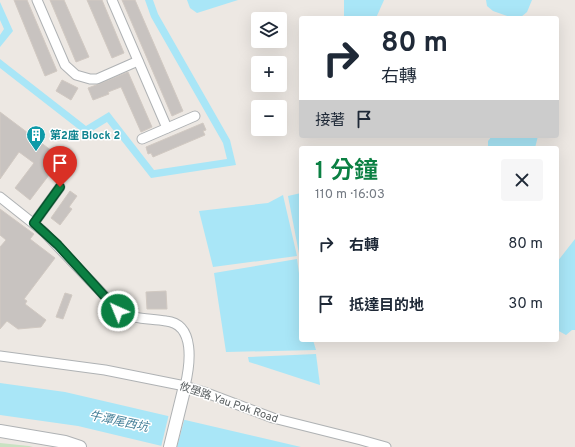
<!DOCTYPE html>
<html lang="zh-TW">
<meta charset="utf-8">
<style>
body{margin:0;font-family:Overpass,"Noto Sans TC",sans-serif;background:#f6f6f7;color:#1f2937;height:100vh;display:flex;flex-direction:column;font-size:15px;white-space:nowrap}
*{box-sizing:border-box;margin:0}
p{font-size:13px;color:#747a83}
.icon{flex:none;width:22px;height:22px;fill:none;stroke:currentColor;stroke-width:2;stroke-linecap:round;stroke-linejoin:round}
.map{position:relative;flex:1;overflow:hidden}
.side{position:absolute;left:299px;top:146px;width:260px;height:196px;display:flex;flex-direction:column;background:#fff;border-radius:4px;box-shadow:0 4px 16px #0002}
.side>*{flex:none}
.guide{position:absolute;left:299px;top:16px;width:260px;height:122px;border-radius:4px;box-shadow:0 4px 16px #0002;background:#fff;color:#1f2937;overflow:hidden}
.fabs{position:absolute;left:251px;top:12px;display:grid;gap:8px}
.fabs a{display:grid;place-items:center;width:36px;height:36px;border-radius:4px;background:#fff;box-shadow:0 4px 16px #0002;font-size:20px}
.pin{position:absolute;display:grid;place-items:center;width:34px;height:34px;color:#fff;margin:-41px -17px;border-radius:50% 50% 50% 0;rotate:-45deg;box-shadow:0 0 4px #0007}
.pin .icon{rotate:45deg}
.me{position:absolute;width:44px;margin:-22px;rotate:316deg;stroke-linejoin:round;filter:drop-shadow(0 0 3px #0008)}
.turn{display:flex;align-items:center;gap:14px;height:84px;padding:0 16px;font-size:18px}
.turn .icon{width:52px;height:52px;stroke-width:2.5}
.turn b{display:block;font-size:28px;line-height:34px}
.then{display:flex;align-items:center;height:38px;padding:0 16px;background:#0003;gap:8px;font-size:15px}
.round{display:grid;place-items:center;flex:none;width:42px;height:42px;border-radius:4px;background:#f6f6f7}
.summary{display:flex;align-items:center;justify-content:space-between;height:68px;padding:0 16px}
h1{font-size:24px;font-weight:600;line-height:30px;color:#0b8043}
ul{padding:0;list-style:none}
li{display:flex;align-items:center;gap:12px;height:60px;padding:0 16px}
li div{flex:1}
li b{display:block;font-size:15px}
li em{font-style:normal}
.map>svg:first-child{display:block}
.green{fill:#c9e2c2}
.water{fill:#a9e6f7}
.pier{fill:#ede8e3}
.building{fill:#c8c3c0;stroke:#d1c9c2}
.lines{fill:none;stroke-linecap:round;stroke-linejoin:round}
.minor-casing{stroke:#afb2b4;stroke-width:11}
.tertiary-casing{stroke:#afb2b4;stroke-width:14}
.minor{stroke:#fff;stroke-width:9}
.tertiary{stroke:#fff;stroke-width:12}
.route-casing{stroke:#07532c;stroke-width:10}
.route{stroke:#0b8043;stroke-width:7}
.labels{text-anchor:middle;stroke-width:3;stroke-linejoin:round;paint-order:stroke}
.culture-label{font-size:11px;font-weight:bold;fill:#0d838f;stroke:#fff;text-anchor:start}
.street-label{font-size:11px;fill:#5b6062;stroke:#fff}
.water-label{font-size:12px;font-style:italic;fill:#427e97;stroke:#fff}
</style>
<div class="map">
<svg width="575" height="447" viewBox="0 0 575 447">
<rect width="100%" height="100%" fill="#ede8e3"/>
<!-- green -->
<path class="green" d="M0 443 29 446 33 447H0Z"/>
<!-- water -->
<g class="water">
<path d="M145 0H153L158 14 230 140 236 165 151 178 107 122 86 135 0 68V59L86 126 109 112 154 170 227 159 223 143 151 17Z"/>
<path d="M187 0H238L197 13 190 8Z"/>
<path d="M344 0H384L376 18H344Z"/>
<path d="M486 0H532L527 12 521 17 516 18H513L493 11 487 6Z"/>
<path d="M0 2 13 31 0 47V35L4 29 0 20Z"/>
<path d="M492 136H538L535 148H488V141Z"/>
<path d="M301 193V264L288 196Z"/>
<path d="M283 195 297 256 213 267 199 211 268 203Z"/>
<path d="M575 239V330H572L566 335 557 330V262Z"/>
<path d="M297 259 301 288V340H313L316 350 226 352 214 273Z"/>
<path d="M316 354 320 385 249 362 248 357Z"/>
<path d="M0 383 65 392 301 447H166L78 426 0 415Z"/>
</g>
<!-- pier -->
<path class="pier" d="M169 414 185 417 177 447H161Z"/>
<!-- building -->
<g class="building">
<path d="M14 0H27L57 71 45 76Z"/>
<path d="M50 0H64L89 57 76 62Z"/>
<path d="M87 0H102L124 53 112 58Z"/>
<path d="M122 0H135L183 111 172 116Z"/>
<path d="M128 72 152 127 141 132 121 87 108 92 109 94 93 100 88 88 99 84Z"/>
<path d="M62 80 78 88 71 100 56 91Z"/>
<path d="M0 112 72 166 60 181H58L49 175 30 200 15 188 34 163 19 152 0 179Z"/>
<path d="M203 123 206 130 203 131 205 135 153 157 151 153 148 154 146 147Z"/>
<path d="M70 191 77 196 69 207 72 209 60 225 51 218Z"/>
<path d="M0 209 34 234 30 239 55 258 24 299 27 301 25 304 46 320 41 327 18 329 7 321 0 329V247L6 240 0 235Z"/>
<path d="M166 291 167 309H147L146 292Z"/>
<path d="M65 293 72 295 63 319 56 317Z"/>
</g>
<g class="lines">
<!-- minor casing -->
<g class="minor-casing">
<g id="minor">
<path d="M37 0 65 65 76 75 90 79H97L138 61"/>
<path d="M112 0 167 128"/>
<path d="M142 139 195 116"/>
<path d="M0 197 44 232 119 311C134 320 149 318 166 321 196 324 190 365 185 386"/>
<path d="M34 223 60 187"/>
<path d="M0 356 105 370 185 386 204 392 273 418 361 440 386 447"/>
</g>
</g>
<!-- tertiary casing -->
<g class="tertiary-casing">
<g id="tertiary">
<path d="M0 431 65 442 80 447"/>
<path d="M170 447 185 386"/>
</g>
</g>
<!-- minor -->
<use href="#minor" class="minor"/>
<!-- tertiary -->
<use href="#tertiary" class="tertiary"/>
</g>
<g class="lines">
<!-- route casing -->
<g class="route-casing">
<path id="route" d="M60 187 34 223 58 245 118 311"/>
</g>
<!-- route -->
<use href="#route" class="route"/>
</g>
<!-- icons -->
<defs>
<g id="building-pin" transform="scale(1)"><path d="M0 17L-7.5 6A9.5 9.5 0 1 1 7.5 6Z" fill="#0f9aa8" stroke="#fff"/><path d="M-4-6H4V6H1V3H-1V6H-4ZM-2.5-4.3h1.7v1.8h-1.7ZM.8-4.3h1.7v1.8H.8ZM-2.5-1h1.7V.8h-1.7ZM.8-1h1.7V.8H.8Z" fill="#fff"/></g>
</defs>
<g fill-rule="evenodd">
<use href="#building-pin" x="36" y="135"/>
</g>
<g class="labels">
<!-- culture labels -->
<g class="culture-label">
<text x="50" y="139">第2座 Block 2</text>
</g>
<!-- street labels -->
<g class="street-label">
<text transform="translate(229 402) rotate(19)" y="4">攸壆路 Yau Pok Road</text>
</g>
<!-- water labels -->
<g class="water-label">
<text transform="translate(119 421) rotate(12)" y="4">牛潭尾西坑</text>
</g>
</g>
</svg>
<div class="fabs">
<a><svg class="icon" aria-label="layers" viewBox="0 0 24 24"><path d="M12 4l9 5-9 5-9-5zM3 14l9 5 9-5"/></svg></a>
<a>+</a>
<a>−</a>
</div>
<div class="pin" style="left:60px;top:187px;background:#d93025"><svg class="icon" aria-label="arrive" viewBox="0 0 24 24"><path d="M6 21V4h12l-3 4 3 4H6"/></svg></div>
<svg class="me" style="left:118px;top:311px" viewBox="-20 -20 40 40"><circle r="17" fill="#0b8043" stroke="#fff" stroke-width="3"/><path d="M0-11L8 9 0 5-8 9z" fill="#fff"/></svg>
<div class="guide">
<div class="turn"><svg class="icon" aria-label="right" viewBox="0 0 24 24"><path d="M7 20v-9h11M14 6l5 5-5 5"/></svg><div><b>80 m</b>右轉</div></div>
<div class="then">接著<svg class="icon" aria-label="arrive" viewBox="0 0 24 24"><path d="M6 21V4h12l-3 4 3 4H6"/></svg></div>
</div>
<section class="side">
<div class="summary"><div><h1>1 分鐘</h1><p>110 m · 16:03</p></div><a class="round"><svg class="icon" aria-label="close" viewBox="0 0 24 24"><path d="M6 6l12 12M18 6L6 18"/></svg></a></div>
<ul>
<li><svg class="icon" aria-label="right" viewBox="0 0 24 24"><path d="M7 20v-9h11M14 6l5 5-5 5"/></svg><div><b>右轉</b></div><em>80 m</em></li>
<li><svg class="icon" aria-label="arrive" viewBox="0 0 24 24"><path d="M6 21V4h12l-3 4 3 4H6"/></svg><div><b>抵達目的地</b></div><em>30 m</em></li>
</ul>
</section>
</div>
